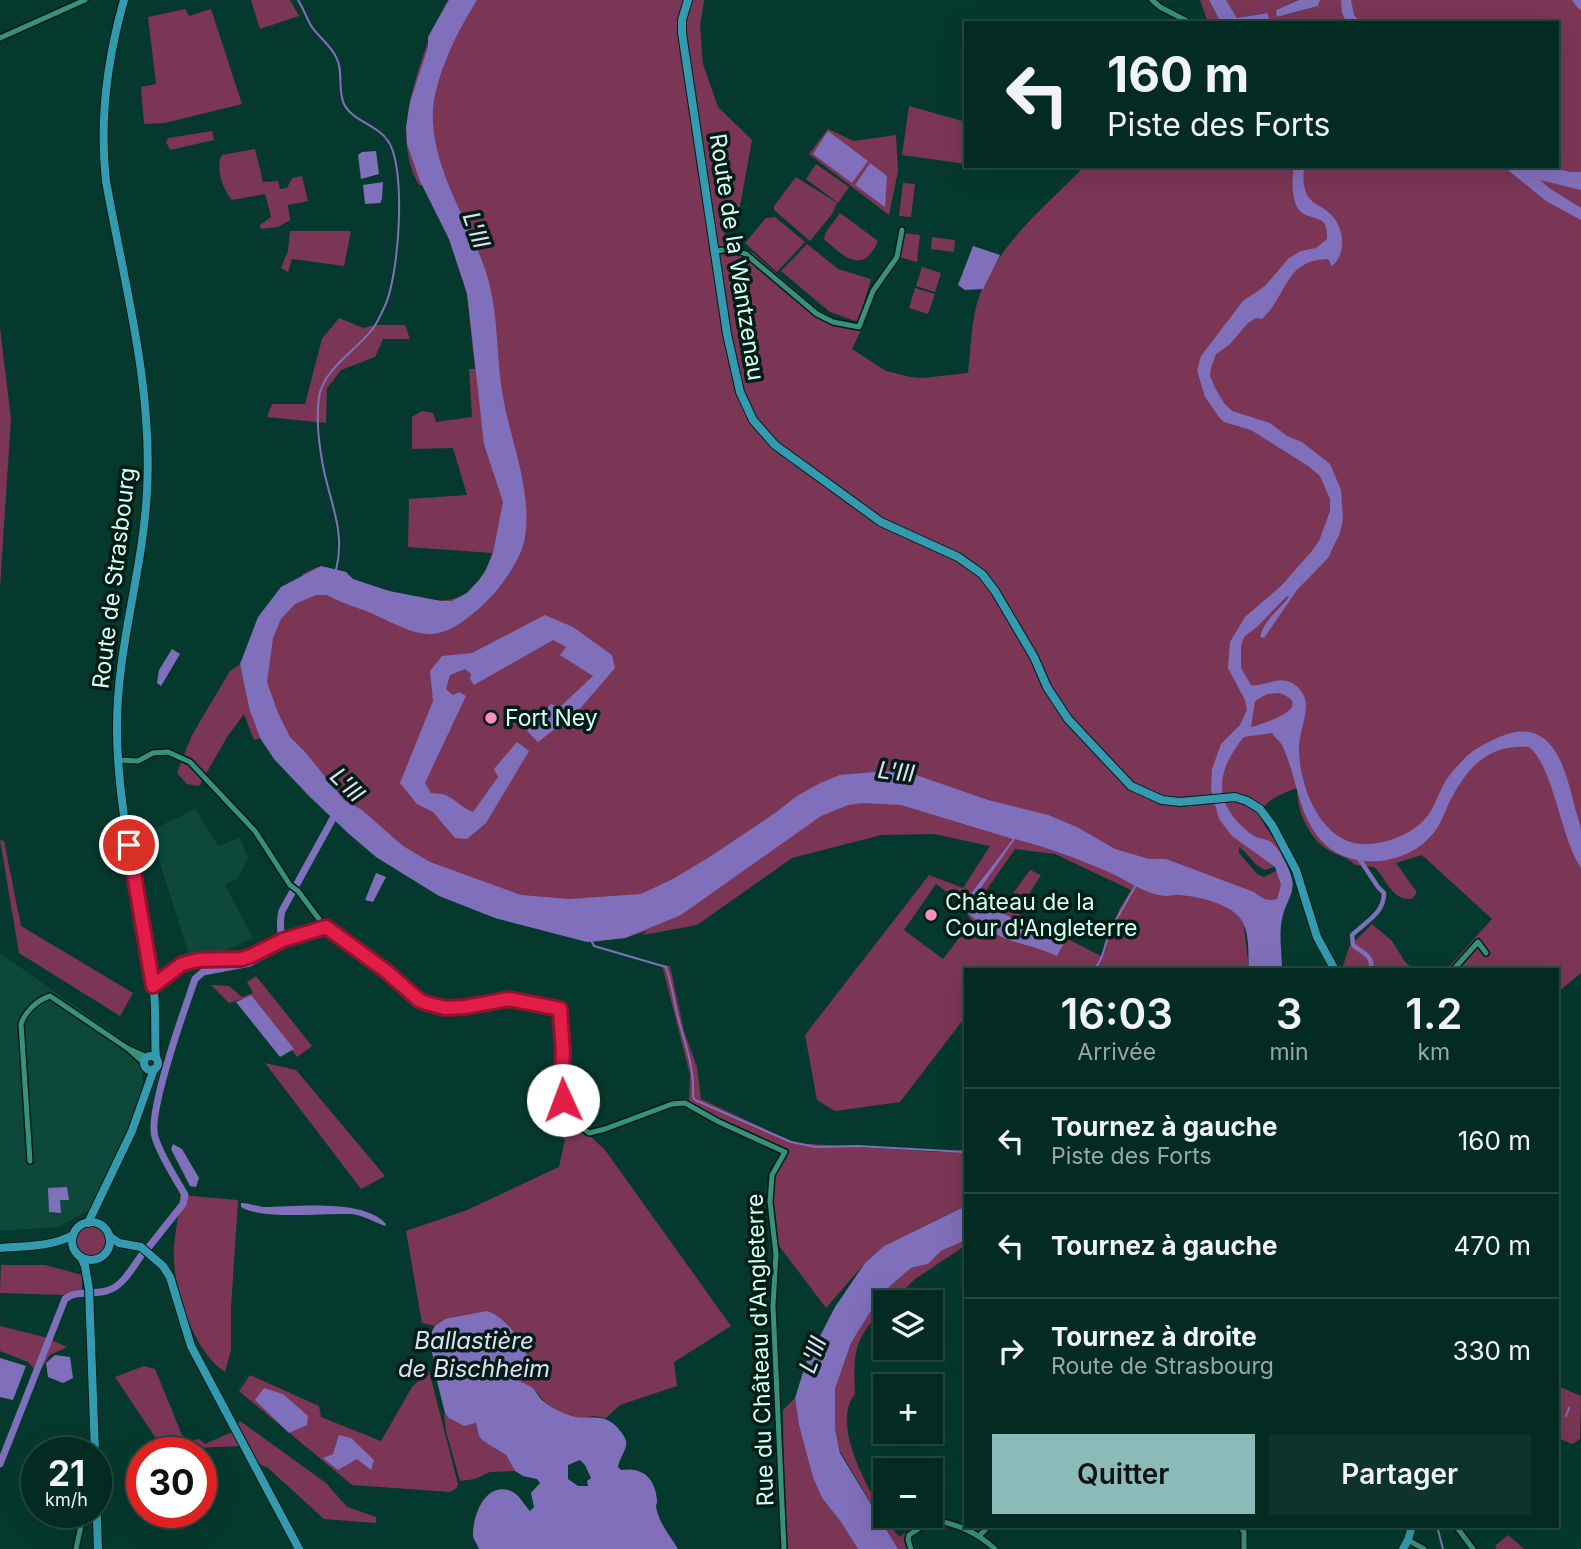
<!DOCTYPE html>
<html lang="fr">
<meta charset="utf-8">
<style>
body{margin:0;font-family:Inter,sans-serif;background:#0d332a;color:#f1f3f6;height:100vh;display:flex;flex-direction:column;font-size:26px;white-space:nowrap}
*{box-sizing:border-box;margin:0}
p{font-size:23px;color:#97a7a5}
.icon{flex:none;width:38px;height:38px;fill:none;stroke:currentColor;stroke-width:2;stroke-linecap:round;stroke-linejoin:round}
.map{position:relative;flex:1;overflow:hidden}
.side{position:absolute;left:964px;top:968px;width:595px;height:560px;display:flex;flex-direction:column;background:#042b22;border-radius:0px;box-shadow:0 7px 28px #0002,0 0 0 2px #254740}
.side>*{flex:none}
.hud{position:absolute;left:964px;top:21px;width:595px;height:147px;border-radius:0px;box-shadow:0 7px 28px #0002,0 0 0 2px #254740;background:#042b22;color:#f1f3f6;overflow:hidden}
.tools{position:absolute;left:873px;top:1290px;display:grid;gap:14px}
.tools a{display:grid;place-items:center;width:70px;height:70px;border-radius:0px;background:#042b22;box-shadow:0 7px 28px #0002,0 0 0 2px #254740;font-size:35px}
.speed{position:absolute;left:21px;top:1437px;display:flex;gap:14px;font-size:35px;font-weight:700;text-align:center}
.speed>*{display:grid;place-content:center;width:91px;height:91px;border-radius:50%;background:#042b22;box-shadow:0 7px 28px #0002,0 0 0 2px #254740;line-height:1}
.speed small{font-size:18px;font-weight:400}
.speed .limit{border:10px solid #d22;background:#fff;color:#111}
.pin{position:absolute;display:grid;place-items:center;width:60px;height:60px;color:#fff;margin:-30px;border:4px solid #fff;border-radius:50%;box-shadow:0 2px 7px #0007}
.me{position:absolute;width:77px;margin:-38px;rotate:358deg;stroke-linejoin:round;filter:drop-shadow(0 0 5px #0008)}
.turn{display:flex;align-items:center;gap:24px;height:147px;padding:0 28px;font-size:32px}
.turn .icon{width:91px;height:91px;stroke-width:2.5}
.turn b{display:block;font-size:49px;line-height:60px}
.eta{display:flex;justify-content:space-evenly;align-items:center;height:119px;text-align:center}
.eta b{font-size:42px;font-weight:600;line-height:49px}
.cta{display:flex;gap:14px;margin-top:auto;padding:14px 28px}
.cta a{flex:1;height:80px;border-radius:0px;background:#8bbbb9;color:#111;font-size:28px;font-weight:600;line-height:80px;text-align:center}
.cta a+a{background:#0d332a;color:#f1f3f6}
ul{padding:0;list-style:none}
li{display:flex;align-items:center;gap:21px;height:105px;padding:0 28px;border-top:2px solid #254740}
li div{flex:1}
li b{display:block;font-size:26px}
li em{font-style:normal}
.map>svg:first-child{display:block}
.built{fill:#0d483b}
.green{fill:#7b3656;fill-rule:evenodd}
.water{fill:#806fba;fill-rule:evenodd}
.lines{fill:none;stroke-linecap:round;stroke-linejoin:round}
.stream{stroke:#806fba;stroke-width:2}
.canal{stroke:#806fba;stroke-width:4.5}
.river{stroke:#806fba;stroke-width:7}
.minor-casing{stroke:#021d16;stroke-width:8}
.major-casing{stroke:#021d16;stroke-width:10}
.minor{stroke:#38917a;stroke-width:5}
.major{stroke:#339aaf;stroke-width:8}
.route-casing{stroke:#92132f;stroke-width:18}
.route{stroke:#e11d48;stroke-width:12}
.poi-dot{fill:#fd8ebf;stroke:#021d16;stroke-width:2.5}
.labels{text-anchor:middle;stroke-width:7;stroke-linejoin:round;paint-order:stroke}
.street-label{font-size:23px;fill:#d6fff1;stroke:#021d16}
.poi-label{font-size:23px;fill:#d6fff1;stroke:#021d16;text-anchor:start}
.water-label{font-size:24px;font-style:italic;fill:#e1def3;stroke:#021d16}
</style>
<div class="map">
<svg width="1581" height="1549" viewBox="0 0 1581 1549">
<rect width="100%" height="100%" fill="#06392d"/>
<!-- built -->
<g class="built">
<path d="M195 809 218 846 240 838 248 858 238 878 225 885 253 938 192 965 150 831Z"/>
<path d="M0 953 122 1039 143 1072V1094L90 1210 58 1227 0 1231Z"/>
</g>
<!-- green -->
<g class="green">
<path d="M251 0H290L299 16 260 29Z"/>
<path d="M448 0H704L700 26 703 64 718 107 752 140 738 217 722 230 735 246 753 253 825 316 862 328 852 349 886 371 910 377 923 378 968 373C971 348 971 318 980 294 1000 242 1047 205 1085 166H1558V23H1264L1270 21 1266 13 1237 18 1226 0H1299L1276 10 1278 17 1318 6 1320 0H1581V973L1558 992V970L1447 969 1492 919 1422 855 1396 863 1416 891V894L1411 899C1391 900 1387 879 1374 867L1355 865C1348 857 1339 856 1330 851 1308 839 1297 810 1297 788 1222 814 1291 836 1282 864L1265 870C1254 866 1248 853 1239 847V853L1257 874 1264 877 1284 867 1292 892 1244 927 1249 969 966 970V1016L900 1102 835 1111 817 1100 805 1035 929 875 963 888 990 846 934 834 881 835 792 858 697 925 643 935 647 931 625 938 592 942 587 917 452 884 326 791 265 701 270 626 309 590 302 574C308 572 316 566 322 567 337 567 345 576 357 581 368 586 381 588 393 592 440 606 475 609 492 553L408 547 409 499 467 495 453 448 412 449V417L422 411 433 413 436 422 472 417 469 369H475L467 294 446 230 424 186 419 185C393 141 413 84 429 39L428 37ZM1015 849 1055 854 1131 890 1120 908 1101 956 1017 913 1041 875 1030 870 1003 907 983 895ZM936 884 958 900 972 921 943 959 904 930Z"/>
<path d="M1200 0H1209L1221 23H1208Z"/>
<path d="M185 9 189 16 211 9 242 104 165 123 144 124 141 87 156 84 148 17Z"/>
<path d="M909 106 966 122V164L902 155Z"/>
<path d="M828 129 854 141 896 135 898 171 889 215 809 154Z"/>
<path d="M212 131 214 140 170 150 166 142 168 138Z"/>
<path d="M255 149 263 182 278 181 280 189 287 188 292 178 302 176 308 201 288 205 290 220 278 227 261 229 260 225 271 217 265 194 232 200C223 190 215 167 222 155Z"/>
<path d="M816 164 849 187 838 203 806 179Z"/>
<path d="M796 177 837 203 832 214 810 241 774 210V206Z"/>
<path d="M903 183 915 184 911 217 899 216Z"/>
<path d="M840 213 878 241C863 275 845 258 824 239L826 232Z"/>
<path d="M775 217 805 242 777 272 745 243 766 218Z"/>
<path d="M290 231H351L344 266 292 259 288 272 281 268 288 251Z"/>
<path d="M903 233 920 235 917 262 899 257Z"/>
<path d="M932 237 955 240 954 252 931 249Z"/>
<path d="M807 244 838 269 871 279 858 322 830 312 781 271Z"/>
<path d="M922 267 941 273 935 292 916 286Z"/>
<path d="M915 288 935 294 928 314 909 308Z"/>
<path d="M339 318 363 328 375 325H405L410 339H383L375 357 341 370 327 388 326 423 267 417 272 404H305L322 339Z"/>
<path d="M0 328 11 419 0 587Z"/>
<path d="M240 664 249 708 260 738 254 740 244 714 227 737 199 786 187 784 177 773 192 735 230 671Z"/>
<path d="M0 840 4 841 21 926 133 993 120 1016 19 953Z"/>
<path d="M1372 924 1392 941 1405 962 1414 969H1342L1349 947Z"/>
<path d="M662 965 670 966 684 1031 697 1067 701 1099 795 1143 937 1152 966 1150V1206L884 1246 865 1263 826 1308 777 1243 773 1197 776 1170 785 1153 744 1137 689 1101 690 1075Z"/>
<path d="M256 976 312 1046 297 1057 251 996 229 1003 211 985 229 986 242 997 253 993 247 982Z"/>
<path d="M265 1063 296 1070 385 1176 361 1189Z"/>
<path d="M547 1106 562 1110 605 1150 731 1326 674 1362 677 1386 620 1405 606 1418 594 1416 577 1419 562 1413 545 1402 534 1389 516 1380 511 1370 528 1360 517 1336 445 1319 435 1326 422 1323 406 1231 467 1210 559 1167 565 1140 544 1124Z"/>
<path d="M180 1195 238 1200 231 1307V1350L225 1372C195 1353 176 1295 174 1261 172 1240 180 1216 180 1195Z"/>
<circle cx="91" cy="1241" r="17"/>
<path d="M966 1240V1245L915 1279 891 1302H886L885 1307C854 1339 853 1351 855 1394 827 1427 878 1508 899 1537L919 1523 923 1528 914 1534 912 1539 916 1549H898L840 1451 835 1428V1389L851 1343 874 1306 890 1286 911 1268 928 1264 941 1251Z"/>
<path d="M1 1265H45L82 1275V1291L64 1295 0 1293Z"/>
<path d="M0 1326 44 1337 67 1347 50 1355 38 1373 28 1362 0 1351Z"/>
<path d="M144 1366 155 1369 182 1435 191 1441 199 1439 205 1444 232 1432 240 1421 326 1483 347 1507 376 1517V1523L324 1519 268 1468 257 1463 240 1446 194 1448 192 1452H165L115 1377Z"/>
<path d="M429 1371 458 1484 457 1488 450 1492 352 1485 239 1391 250 1375 319 1406 321 1417 381 1441 412 1387Z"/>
<path d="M1558 1386 1581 1396 1580 1439 1572 1444 1558 1438Z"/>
<path d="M795 1398 799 1425 822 1498 841 1522 858 1549H784L783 1410Z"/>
<path d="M444 1413 464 1426 476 1423 483 1441 506 1455 515 1471 490 1472 475 1479 460 1481 446 1431Z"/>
<path d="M1508 1535 1524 1549H1496L1495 1546Z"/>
</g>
<!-- water -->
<g class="water">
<path d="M449 0H477C457 32 430 84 433 123 436 173 465 215 482 261 500 307 495 350 503 397 511 443 534 495 524 542 519 564 494 597 476 611 433 648 417 634 371 613 356 607 341 603 327 595H316L295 604 281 619 273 638 267 682 278 713 290 737 306 753 344 800 362 810 403 846 430 862 521 895 569 899 641 894 673 879 711 856 775 813 797 796 820 783 840 775 885 771 913 774 988 800 1048 815 1077 827 1115 849 1149 859H1166L1254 892C1262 898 1267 902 1277 899L1281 885 1275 867 1232 836 1219 819 1211 790 1212 769 1221 744 1240 725 1247 710 1245 700 1228 668 1230 642 1245 617 1281 586 1311 552 1319 541 1330 511V499L1320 476 1308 466 1251 430 1224 422 1219 417 1205 397 1197 370 1201 356 1243 301 1265 286 1289 258 1301 251 1316 248 1327 239C1328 216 1318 221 1304 214 1290 207 1292 178 1294 166H1305C1302 176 1303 191 1310 199 1314 204 1323 207 1328 212 1344 224 1348 253 1332 266L1328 259C1284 260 1288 295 1262 319L1256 318 1248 323 1229 345 1216 354 1211 368 1210 376 1215 388 1224 403 1232 411 1270 423 1287 436 1302 442 1330 464 1341 490 1343 519 1340 533 1328 558 1297 590 1264 638 1260 637C1264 620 1279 610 1289 597L1287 596 1258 626 1244 637 1241 646V668L1251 685C1265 687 1279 675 1292 683 1300 687 1306 697 1306 705 1306 718 1300 732 1299 746 1298 783 1319 841 1361 844 1381 845 1405 837 1420 824 1432 814 1435 801 1442 788 1447 776 1459 764 1468 755 1476 748 1486 743 1495 739 1548 713 1563 759 1573 800 1575 810 1580 821 1581 831 1581 843 1581 856 1581 868 1560 837 1554 767 1529 747 1486 744 1466 769 1448 805 1443 817 1439 828 1430 837 1403 867 1346 871 1320 839 1297 812 1297 776 1282 745 1280 741 1275 738 1272 733L1244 737C1215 772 1212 804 1251 834 1257 839 1264 838 1271 842 1279 848 1290 869 1292 879 1295 892 1286 903 1283 915 1278 933 1282 952 1282 969H1249C1248 954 1250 930 1240 918 1228 903 1199 897 1181 895 1175 894 1170 896 1165 896 1145 894 1128 881 1111 873 1079 859 1049 848 1015 839L973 899 1064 943 1057 956C1026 941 1006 946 977 921 971 916 965 911 963 904L1013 839 901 805 863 803 848 805 821 816 681 915 625 938 587 942 495 918 439 896 376 857 349 834 309 796 274 759 260 738 249 708 240 664 258 617 281 587 321 566 346 572 353 579 389 591 441 601H452L467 593 479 580 486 570 493 553 503 502 484 444 467 293 449 239 420 181 407 144 406 127 410 102 428 47V37ZM1279 693C1317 706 1266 723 1251 727L1255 701 1267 694Z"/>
<path d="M1209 0H1226L1237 18 1267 13 1270 21 1264 23H1221Z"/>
<path d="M1299 0H1320L1318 6 1277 17 1276 10Z"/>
<path d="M1341 0H1351L1354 15 1361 23H1347L1342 13Z"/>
<path d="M828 131 868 161 852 183 813 154Z"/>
<path d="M376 151 379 174 361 179 358 155 362 152Z"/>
<path d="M870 163 887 176 885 207 855 185Z"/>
<path d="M1503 166H1545L1570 172H1581V190L1540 180 1549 188 1581 208V220L1546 201Z"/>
<path d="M383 182 382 199 380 203 365 204 363 185Z"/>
<path d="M973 246 1000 255 983 289 965 290 958 285Z"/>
<path d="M545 615 573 627 612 655 615 668 578 711 538 742 527 731 551 704 560 707 593 676 560 655 566 647 553 640 474 685 470 679 471 674 465 669 450 675 446 689 453 695 459 692 466 696 425 783 431 793C454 793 454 804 473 812L498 777 494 769 517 742 529 751 486 823 467 839 455 838 433 812 417 804 400 783 433 701 430 671 442 656 472 653Z"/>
<path d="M172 649 180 654 161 686 157 683 159 670Z"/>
<path d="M376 873 386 877 373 902 365 900Z"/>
<path d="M251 995 294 1049 280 1057 236 1002Z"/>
<path d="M173 1144 182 1149 199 1178 196 1187 190 1186 171 1149Z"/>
<path d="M67 1187 69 1200H60L61 1213 49 1212 48 1188Z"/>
<path d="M241 1203C249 1203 256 1206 263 1207 294 1207 364 1198 386 1224L385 1226C374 1222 361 1214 349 1214 324 1213 261 1220 241 1207Z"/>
<path d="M966 1206V1240L941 1251 928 1264 911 1268 890 1286 874 1306 851 1343 835 1389V1428L840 1453 898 1549H858L841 1522 822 1498 813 1477 799 1425 795 1398 806 1363 835 1307 865 1263 884 1246Z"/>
<path d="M487 1311C505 1317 524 1341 528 1360 523 1365 517 1365 512 1370 514 1382 522 1381 531 1387 536 1390 538 1396 542 1400 548 1405 558 1411 566 1414 584 1423 601 1410 617 1427 620 1431 625 1436 626 1441 628 1449 619 1458 618 1467L621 1470C642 1467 655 1477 657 1500 657 1509 655 1501 657 1511 660 1524 671 1537 678 1549H479C477 1543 473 1540 473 1534 473 1516 485 1481 511 1491 519 1494 524 1505 530 1511L534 1507 531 1493 540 1483 537 1479 523 1476 515 1471 506 1455 483 1441 479 1436 476 1423 464 1426 449 1418 445 1413 437 1381 438 1375 428 1338 435 1326 445 1319ZM580 1460 585 1465 591 1478 587 1481 588 1486H578L568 1479V1465Z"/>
<path d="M55 1355 70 1357 73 1378 63 1383 48 1377 46 1363Z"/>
<path d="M0 1358 26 1366 13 1400 0 1397Z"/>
<path d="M264 1388 283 1394 308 1416 307 1425 289 1433 255 1400Z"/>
<path d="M339 1435 351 1438 374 1460 371 1470 357 1459 338 1470 323 1458 333 1454Z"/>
</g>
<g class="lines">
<!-- stream -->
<g class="stream">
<path d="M298 0C303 8 306 16 310 24 317 36 330 44 336 57 344 71 337 89 344 104 352 121 378 125 388 141 407 168 399 279 384 308 380 316 377 324 371 331 355 351 323 370 319 397 316 418 319 445 323 466 330 503 346 532 336 570"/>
<path d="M591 940 594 946 666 967C672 984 674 1003 679 1021 686 1047 695 1070 693 1097L695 1100 791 1142 816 1147 857 1146 966 1152"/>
<path d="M1095 970 1102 956 1110 930 1136 885"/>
<path d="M1566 1416 1569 1408"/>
<path d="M1437 1526 1443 1549"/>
</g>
<!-- canal -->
<path class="canal" d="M1358 857 1378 887 1384 893C1384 914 1365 922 1352 935L1353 945C1363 954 1373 954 1371 970"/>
<!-- river -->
<g class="river">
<path d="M1576 0 1581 6"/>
<path d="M148 1248 183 1204 185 1195C175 1177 161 1157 155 1137 147 1113 185 1008 195 979L203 972 250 963 280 947C283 934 278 924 282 911L337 811"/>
<path d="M0 1464 65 1299C77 1289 95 1296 109 1290 124 1285 134 1265 143 1253"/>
</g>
<!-- minor casing -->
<g class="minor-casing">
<g id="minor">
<path d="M1152 0 1160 7 1191 23"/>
<path d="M0 38 85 0"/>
<path d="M716 251 731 249 746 254 817 314 833 322 859 327 873 291 897 257 902 230"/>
<path d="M118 760 138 761 153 753 168 752 190 762 255 831 290 885 298 891 322 923 386 971 419 1000 445 1008 465 1007 509 999 560 1008C569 1052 544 1103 589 1133L605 1129 672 1104 685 1103 719 1122 785 1152 772 1175 770 1202 776 1254 773 1306 784 1549"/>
<path d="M1453 970 1478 942 1486 953"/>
<path d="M153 987 182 964 198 960H233L251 956 283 940 326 927"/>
<path d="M144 1063 127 1048 147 1057"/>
<path d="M30 1161 21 1024C25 1012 37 1000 50 996L127 1048"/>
<path d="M1240 1526 1244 1532V1549"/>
<path d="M1456 1526 1473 1549"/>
<path d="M980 1535 989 1526"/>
<path d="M1408 1540 1424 1549"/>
<path d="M76 1549 84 1512"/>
<path d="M911 1549 908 1540 909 1535 932 1520C958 1524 976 1532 995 1549"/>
</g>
</g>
<!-- major casing -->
<g class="major-casing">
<g id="major">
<path d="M124 0C107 60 99 119 106 181 124 283 153 386 147 491 143 573 116 648 117 732 118 817 141 900 153 984 157 1008 154 1033 156 1058"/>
<path d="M688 0 682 20V33L727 334 740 392 753 420 775 445 881 522 958 557 982 574 995 591 1034 657 1047 687 1068 719 1131 786 1162 800 1180 802 1235 797 1247 801 1260 809 1272 825 1296 870 1317 937 1335 970"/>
<circle cx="151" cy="1063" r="7"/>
<circle cx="91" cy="1241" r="19"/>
<path d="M88 1223 132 1131 154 1069"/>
<path d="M109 1236 119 1243 141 1247 163 1266 170 1277 191 1346 299 1549"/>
<path d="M0 1248C24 1246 52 1247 73 1235"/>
<path d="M81 1257 85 1266 89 1289 95 1452"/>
<path d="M96 1491 98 1549"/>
<path d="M1403 1549 1408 1540 1412 1526"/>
</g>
</g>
<!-- minor -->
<use href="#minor" class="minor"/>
<!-- major -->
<use href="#major" class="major"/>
</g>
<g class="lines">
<!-- route casing -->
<g class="route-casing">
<path id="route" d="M129 845 153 986 182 964 198 960 241 959 251 956 283 940 326 927 386 971 419 1000 426 1003 445 1008 465 1007 509 999 560 1009 563 1054 560 1087 563 1100"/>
</g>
<!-- route -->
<use href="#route" class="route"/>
</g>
<!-- markers -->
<g class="poi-dot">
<circle cx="491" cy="718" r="7"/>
<circle cx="931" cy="915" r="7"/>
</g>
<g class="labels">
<!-- street labels -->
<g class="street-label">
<text transform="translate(737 257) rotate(81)" y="8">Route de la Wantzenau</text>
<text transform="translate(114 578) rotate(-83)" y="8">Route de Strasbourg</text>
<text transform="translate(760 1350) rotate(-92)" y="8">Rue du Château d'Angleterre</text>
</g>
<!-- poi labels -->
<g class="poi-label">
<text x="505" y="726">Fort Ney</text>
<text x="945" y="910">Château de la<tspan x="945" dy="26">Cour d'Angleterre</tspan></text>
</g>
<!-- water labels -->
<g class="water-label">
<text transform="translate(476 230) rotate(70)" y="8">L'Ill</text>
<text transform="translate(896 772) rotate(7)" y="8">L'Ill</text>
<text transform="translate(347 785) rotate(45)" y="8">L'Ill</text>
<text x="474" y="1349">Ballastière<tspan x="474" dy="28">de Bischheim</tspan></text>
<text transform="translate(813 1355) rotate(-69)" y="8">L'Ill</text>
</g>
</g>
</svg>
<div class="tools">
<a><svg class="icon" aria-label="layers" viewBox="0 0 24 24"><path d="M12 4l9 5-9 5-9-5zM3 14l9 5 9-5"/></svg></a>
<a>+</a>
<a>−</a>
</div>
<div class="speed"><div>21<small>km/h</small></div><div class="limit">30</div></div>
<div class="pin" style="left:129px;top:845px;background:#d93025"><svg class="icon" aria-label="arrive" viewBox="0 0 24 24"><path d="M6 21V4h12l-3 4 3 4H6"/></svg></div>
<svg class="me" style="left:563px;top:1100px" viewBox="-20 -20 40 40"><circle r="19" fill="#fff"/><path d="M0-13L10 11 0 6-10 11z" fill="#e11d48"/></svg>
<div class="hud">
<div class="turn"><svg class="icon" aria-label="left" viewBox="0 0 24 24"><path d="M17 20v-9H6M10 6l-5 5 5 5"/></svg><div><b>160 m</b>Piste des Forts</div></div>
</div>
<section class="side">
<div class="eta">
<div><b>16:03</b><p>Arrivée</p></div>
<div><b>3</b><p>min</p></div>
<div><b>1.2</b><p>km</p></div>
</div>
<ul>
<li><svg class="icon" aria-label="left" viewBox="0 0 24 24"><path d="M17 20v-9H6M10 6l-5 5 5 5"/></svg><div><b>Tournez à gauche</b><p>Piste des Forts</p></div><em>160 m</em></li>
<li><svg class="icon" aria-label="left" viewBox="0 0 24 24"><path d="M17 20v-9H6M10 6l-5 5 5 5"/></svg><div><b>Tournez à gauche</b></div><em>470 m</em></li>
<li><svg class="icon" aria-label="right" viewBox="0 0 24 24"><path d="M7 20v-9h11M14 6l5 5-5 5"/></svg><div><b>Tournez à droite</b><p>Route de Strasbourg</p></div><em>330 m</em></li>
</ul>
<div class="cta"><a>Quitter</a><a>Partager</a></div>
</section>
</div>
